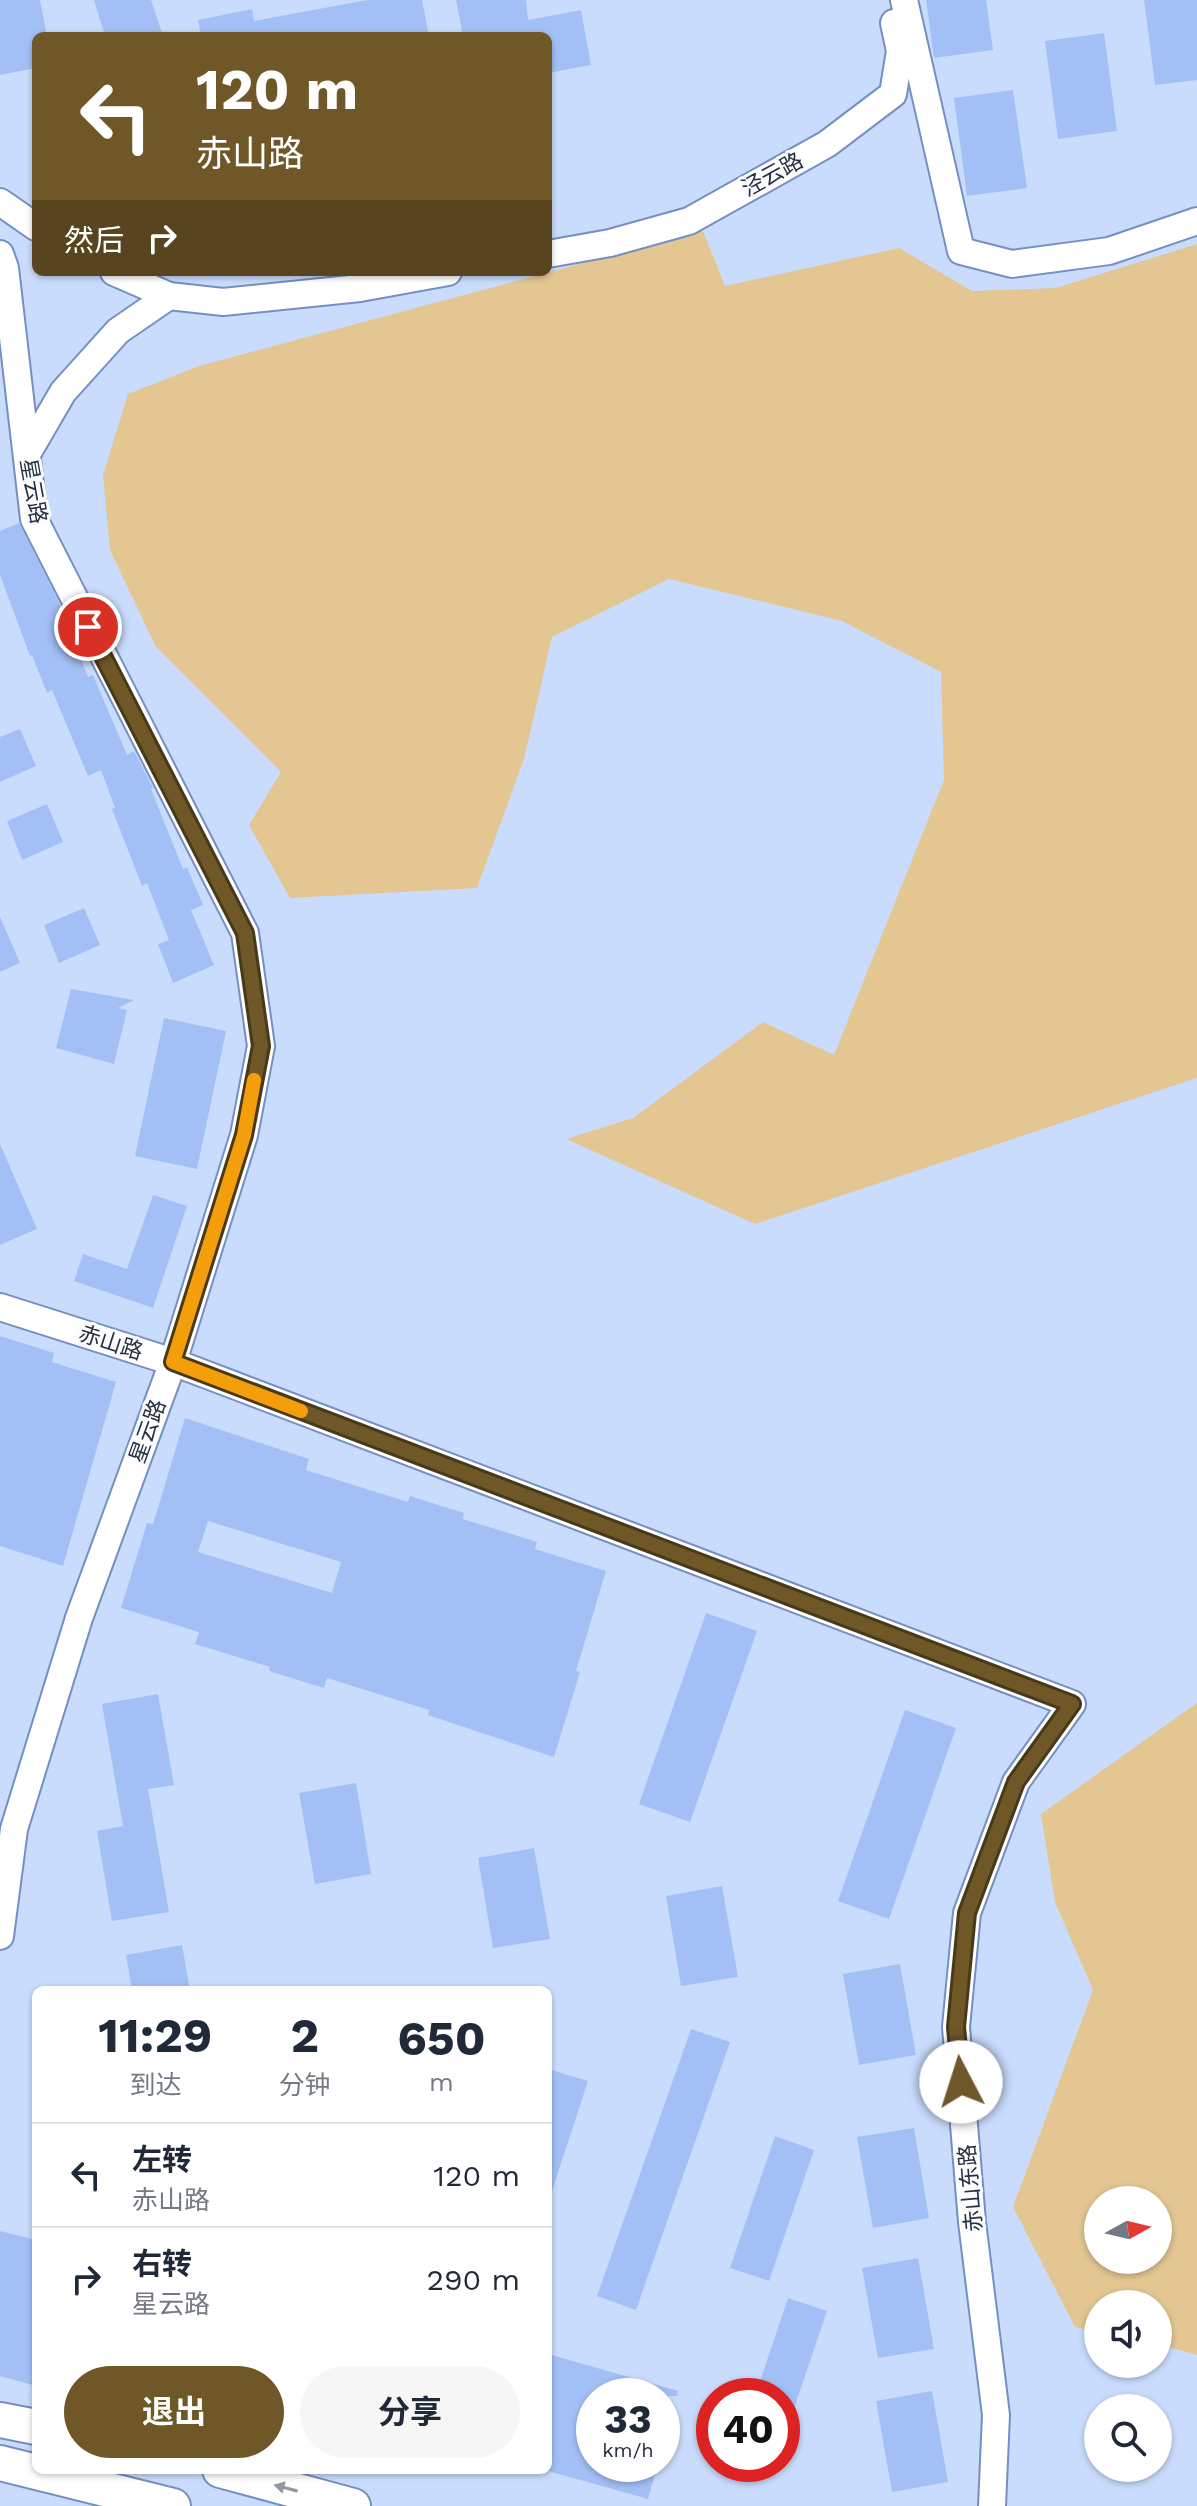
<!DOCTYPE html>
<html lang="zh">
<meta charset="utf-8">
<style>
body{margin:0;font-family:"Work Sans","Noto Sans SC",sans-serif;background:#f6f6f7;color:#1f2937;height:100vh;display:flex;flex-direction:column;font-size:30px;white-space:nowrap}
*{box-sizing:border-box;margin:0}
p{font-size:26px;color:#747a83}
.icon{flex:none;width:44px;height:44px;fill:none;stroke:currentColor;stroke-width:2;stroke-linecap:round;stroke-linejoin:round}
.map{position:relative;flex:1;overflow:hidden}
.details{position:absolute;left:32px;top:1986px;width:520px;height:488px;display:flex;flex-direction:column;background:#fff;border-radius:12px;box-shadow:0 2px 6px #0004}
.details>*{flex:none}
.top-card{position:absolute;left:32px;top:32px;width:520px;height:244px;border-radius:12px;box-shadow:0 2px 6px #0004;background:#6f5727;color:#fff;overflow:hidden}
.needle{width:52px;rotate:82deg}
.tools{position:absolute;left:1084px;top:2186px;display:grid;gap:16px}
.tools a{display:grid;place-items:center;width:88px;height:88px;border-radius:50%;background:#fff;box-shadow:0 2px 6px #0004;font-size:40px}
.speed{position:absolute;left:576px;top:2378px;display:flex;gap:16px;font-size:40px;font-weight:700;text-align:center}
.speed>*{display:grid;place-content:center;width:104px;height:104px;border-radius:50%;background:#fff;box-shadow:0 2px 6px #0004;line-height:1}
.speed small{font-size:20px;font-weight:400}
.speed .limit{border:12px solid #d22;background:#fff;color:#111}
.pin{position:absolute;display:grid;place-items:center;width:68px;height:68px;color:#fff;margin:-34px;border:4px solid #fff;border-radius:50%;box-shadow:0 2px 8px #0007}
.me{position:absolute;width:88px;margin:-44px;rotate:355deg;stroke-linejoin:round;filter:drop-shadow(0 0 6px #0008)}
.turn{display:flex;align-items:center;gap:28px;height:168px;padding:0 32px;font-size:36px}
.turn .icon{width:104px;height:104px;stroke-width:2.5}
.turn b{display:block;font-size:56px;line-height:68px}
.then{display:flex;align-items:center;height:76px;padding:0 32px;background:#0003;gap:16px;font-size:30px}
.eta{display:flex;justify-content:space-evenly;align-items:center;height:136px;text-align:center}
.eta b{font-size:48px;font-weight:700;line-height:56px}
.primary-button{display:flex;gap:16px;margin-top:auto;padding:16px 32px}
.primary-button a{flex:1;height:92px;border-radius:48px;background:#6f5727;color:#fff;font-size:32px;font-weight:700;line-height:92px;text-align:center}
.primary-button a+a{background:#f6f6f7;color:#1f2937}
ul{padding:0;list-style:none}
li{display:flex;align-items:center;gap:24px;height:104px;padding:0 32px;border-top:2px solid #e0e1e3}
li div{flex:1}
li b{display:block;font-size:30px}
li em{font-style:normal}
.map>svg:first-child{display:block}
.green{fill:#e3c691;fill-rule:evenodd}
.building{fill:#a3c0f6;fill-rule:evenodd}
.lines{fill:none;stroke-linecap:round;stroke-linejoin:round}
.minor-casing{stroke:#748fc2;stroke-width:30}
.major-casing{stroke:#748fc2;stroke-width:38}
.minor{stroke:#fff;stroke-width:26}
.major{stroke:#fff;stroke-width:34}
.oneway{fill:#9298a2}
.route-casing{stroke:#483919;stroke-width:20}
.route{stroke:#6f5727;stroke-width:14}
.slow{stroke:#f59e0b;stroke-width:14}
.labels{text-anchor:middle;stroke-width:6;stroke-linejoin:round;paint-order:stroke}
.street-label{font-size:22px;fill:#253045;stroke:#fcfcfc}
</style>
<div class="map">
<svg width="1197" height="2506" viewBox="0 0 1197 2506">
<rect width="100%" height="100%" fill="#cadcfd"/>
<!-- green -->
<g class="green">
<path d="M703 231 725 286 899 248 972 291 1056 288 1197 244V1078L755 1224 566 1139 633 1118 763 1022 834 1055 944 780 941 672 842 621 669 579 552 637 524 759 477 888 290 898 249 825 281 772 156 647 110 550 103 475 128 394 199 366Z"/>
<path d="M1197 1703V2355L1158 2344V2304H1098V2332L1075 2327 1013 2207 1093 1990 1055 1902 1041 1814ZM1098 2200H1158V2260H1098Z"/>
</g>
<!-- building -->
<g class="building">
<path d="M0 0H40L47 36H36V68L0 75Z"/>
<path d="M94 0H151L163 36H105Z"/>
<path d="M367 0H422L429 36H201L198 20 252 9 254 21Z"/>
<path d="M456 0H526L528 20 581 10 591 65 548 73V36H463Z"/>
<path d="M926 0H986L993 50 934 58Z"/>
<path d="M1144 0H1197V80L1155 85Z"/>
<path d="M1104 33 1117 131 1058 139 1045 41Z"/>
<path d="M1013 90 1027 188 967 196 954 98Z"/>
<path d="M19 523 57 598 88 677 93 675 127 755 134 751 153 788 151 789 183 869 187 867 203 905 191 910 214 965 173 983 158 944 169 940 147 883 142 886 112 809 115 808 101 770 88 776 52 690 47 693 32 655 30 656 0 575V531Z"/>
<path d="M20 729 36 766 0 782V737Z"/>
<path d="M47 804 63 842 22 860 7 821Z"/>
<path d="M84 908 100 945 59 963 44 925Z"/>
<path d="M0 917 20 963 0 972Z"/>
<path d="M71 989 134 1000 118 1008 127 1010 114 1064 56 1048Z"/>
<path d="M164 1018 226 1031 197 1169 135 1156Z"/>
<path d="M0 1144 37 1229 0 1245Z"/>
<path d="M153 1195 187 1206 153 1308 74 1281 83 1254 127 1269Z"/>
<path d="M0 1336 54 1353 52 1362 116 1382 63 1566 0 1546Z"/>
<path d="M185 1418 309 1459 306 1470 408 1502 410 1496 464 1513 463 1519 537 1542 535 1549 606 1571 576 1671 580 1672 554 1757 428 1715 429 1710 327 1678 324 1688 269 1671 270 1667 195 1644 199 1632 121 1608 147 1523 153 1524ZM208 1521 341 1562 332 1593 198 1552Z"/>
<path d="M706 1613 757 1631 690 1822 639 1804Z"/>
<path d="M158 1694 174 1785 148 1789 169 1912 112 1921 97 1831 123 1826 102 1704Z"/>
<path d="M905 1710 956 1728 889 1919 838 1901Z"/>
<path d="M356 1783 371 1874 315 1884 299 1793Z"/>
<path d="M534 1848 550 1939 493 1948 478 1858Z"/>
<path d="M722 1886 738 1977 681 1986 666 1896Z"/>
<path d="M182 1945 190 1990H132L126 1955Z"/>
<path d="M900 1964 916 2055 859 2065 843 1974Z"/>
<path d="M691 2029 730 2042 636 2310 597 2296Z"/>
<path d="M548 2069 588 2081 551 2194 548 2193Z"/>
<path d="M914 2128 929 2218 873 2228 857 2137Z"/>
<path d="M775 2136 814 2150 769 2281 730 2268Z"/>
<path d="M0 2231 36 2240V2386L0 2376Z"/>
<path d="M918 2258 934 2349 878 2358 862 2268Z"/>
<path d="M788 2298 827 2311 785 2435H782V2396H755Z"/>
<path d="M548 2354 678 2391 677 2396H594V2464H658L648 2499 548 2471Z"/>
<path d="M932 2391 948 2482 892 2492 876 2401Z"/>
</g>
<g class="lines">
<!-- minor casing -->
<g class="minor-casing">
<g id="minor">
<path d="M904 0 961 251 1012 264 1109 251 1197 221"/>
<path d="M0 202 36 227"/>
<path d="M0 254 5 268 34 519 245 933 261 1046 244 1135 173 1362 79 1618 14 1829 0 1936"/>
<path d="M548 254 610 243 689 221 827 144 893 94 900 51 894 23"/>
<path d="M114 272 169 296 223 302 360 288 448 272"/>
<path d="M27 454 63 392 118 331 169 296"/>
<path d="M0 1307 173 1362 1072 1704 1016 1782 967 1913 956 2027 972 2222 996 2415 992 2506"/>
</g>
</g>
<!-- major casing -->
<g class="major-casing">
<g id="major">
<path d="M0 2420 36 2427"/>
<path d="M0 2463 173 2506"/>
<path d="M220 2470 353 2506"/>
</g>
</g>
<!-- minor -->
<use href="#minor" class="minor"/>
<!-- major -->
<use href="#major" class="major"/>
</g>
<!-- one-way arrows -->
<defs><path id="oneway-solid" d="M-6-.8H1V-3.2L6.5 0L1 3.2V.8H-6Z" transform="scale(2)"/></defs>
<use class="oneway" href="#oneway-solid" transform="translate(286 2488) rotate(-165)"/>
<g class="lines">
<!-- route casing -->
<g class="route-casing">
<path id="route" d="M88 627 245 933 261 1046 244 1135 173 1362 1072 1704 1016 1782 967 1913 956 2027 961 2082"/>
</g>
<!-- route -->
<use href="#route" class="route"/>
<!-- slow -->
<path class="slow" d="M254 1080 244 1135 173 1362 301 1411"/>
</g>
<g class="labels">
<!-- street labels -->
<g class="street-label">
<text transform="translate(772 174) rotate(-29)" y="8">泾云路</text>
<text transform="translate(34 491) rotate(80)" y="8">星云路</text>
<text transform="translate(111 1342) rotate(18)" y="8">赤山路</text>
<text transform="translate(147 1431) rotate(-70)" y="8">星云路</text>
<text transform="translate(970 2188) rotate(-95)" y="8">赤山东路</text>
</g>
</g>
</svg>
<div class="tools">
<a><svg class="needle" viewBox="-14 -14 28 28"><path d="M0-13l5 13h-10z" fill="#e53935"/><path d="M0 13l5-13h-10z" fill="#747a83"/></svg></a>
<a><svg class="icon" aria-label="sound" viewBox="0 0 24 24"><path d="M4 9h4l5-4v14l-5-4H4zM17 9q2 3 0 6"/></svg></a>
<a><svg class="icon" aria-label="search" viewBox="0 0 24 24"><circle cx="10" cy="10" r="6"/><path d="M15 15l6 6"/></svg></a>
</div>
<div class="speed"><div>33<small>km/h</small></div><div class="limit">40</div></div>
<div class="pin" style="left:88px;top:627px;background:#d93025"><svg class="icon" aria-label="arrive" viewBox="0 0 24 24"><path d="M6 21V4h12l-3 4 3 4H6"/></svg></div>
<svg class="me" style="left:961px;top:2082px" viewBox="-20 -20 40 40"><circle r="19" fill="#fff"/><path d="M0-13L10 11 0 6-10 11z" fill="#6f5727"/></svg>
<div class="top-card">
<div class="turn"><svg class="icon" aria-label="left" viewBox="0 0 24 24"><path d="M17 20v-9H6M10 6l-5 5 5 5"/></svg><div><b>120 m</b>赤山路</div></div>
<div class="then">然后<svg class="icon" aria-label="right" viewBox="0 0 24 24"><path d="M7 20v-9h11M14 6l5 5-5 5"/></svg></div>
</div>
<section class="details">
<div class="eta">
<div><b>11:29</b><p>到达</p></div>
<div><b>2</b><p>分钟</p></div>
<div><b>650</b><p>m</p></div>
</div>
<ul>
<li><svg class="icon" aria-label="left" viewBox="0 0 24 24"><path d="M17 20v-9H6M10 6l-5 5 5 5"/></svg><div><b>左转</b><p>赤山路</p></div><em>120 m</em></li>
<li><svg class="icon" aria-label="right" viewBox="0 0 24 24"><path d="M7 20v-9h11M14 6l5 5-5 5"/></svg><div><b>右转</b><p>星云路</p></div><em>290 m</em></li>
</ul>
<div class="primary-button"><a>退出</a><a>分享</a></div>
</section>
</div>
